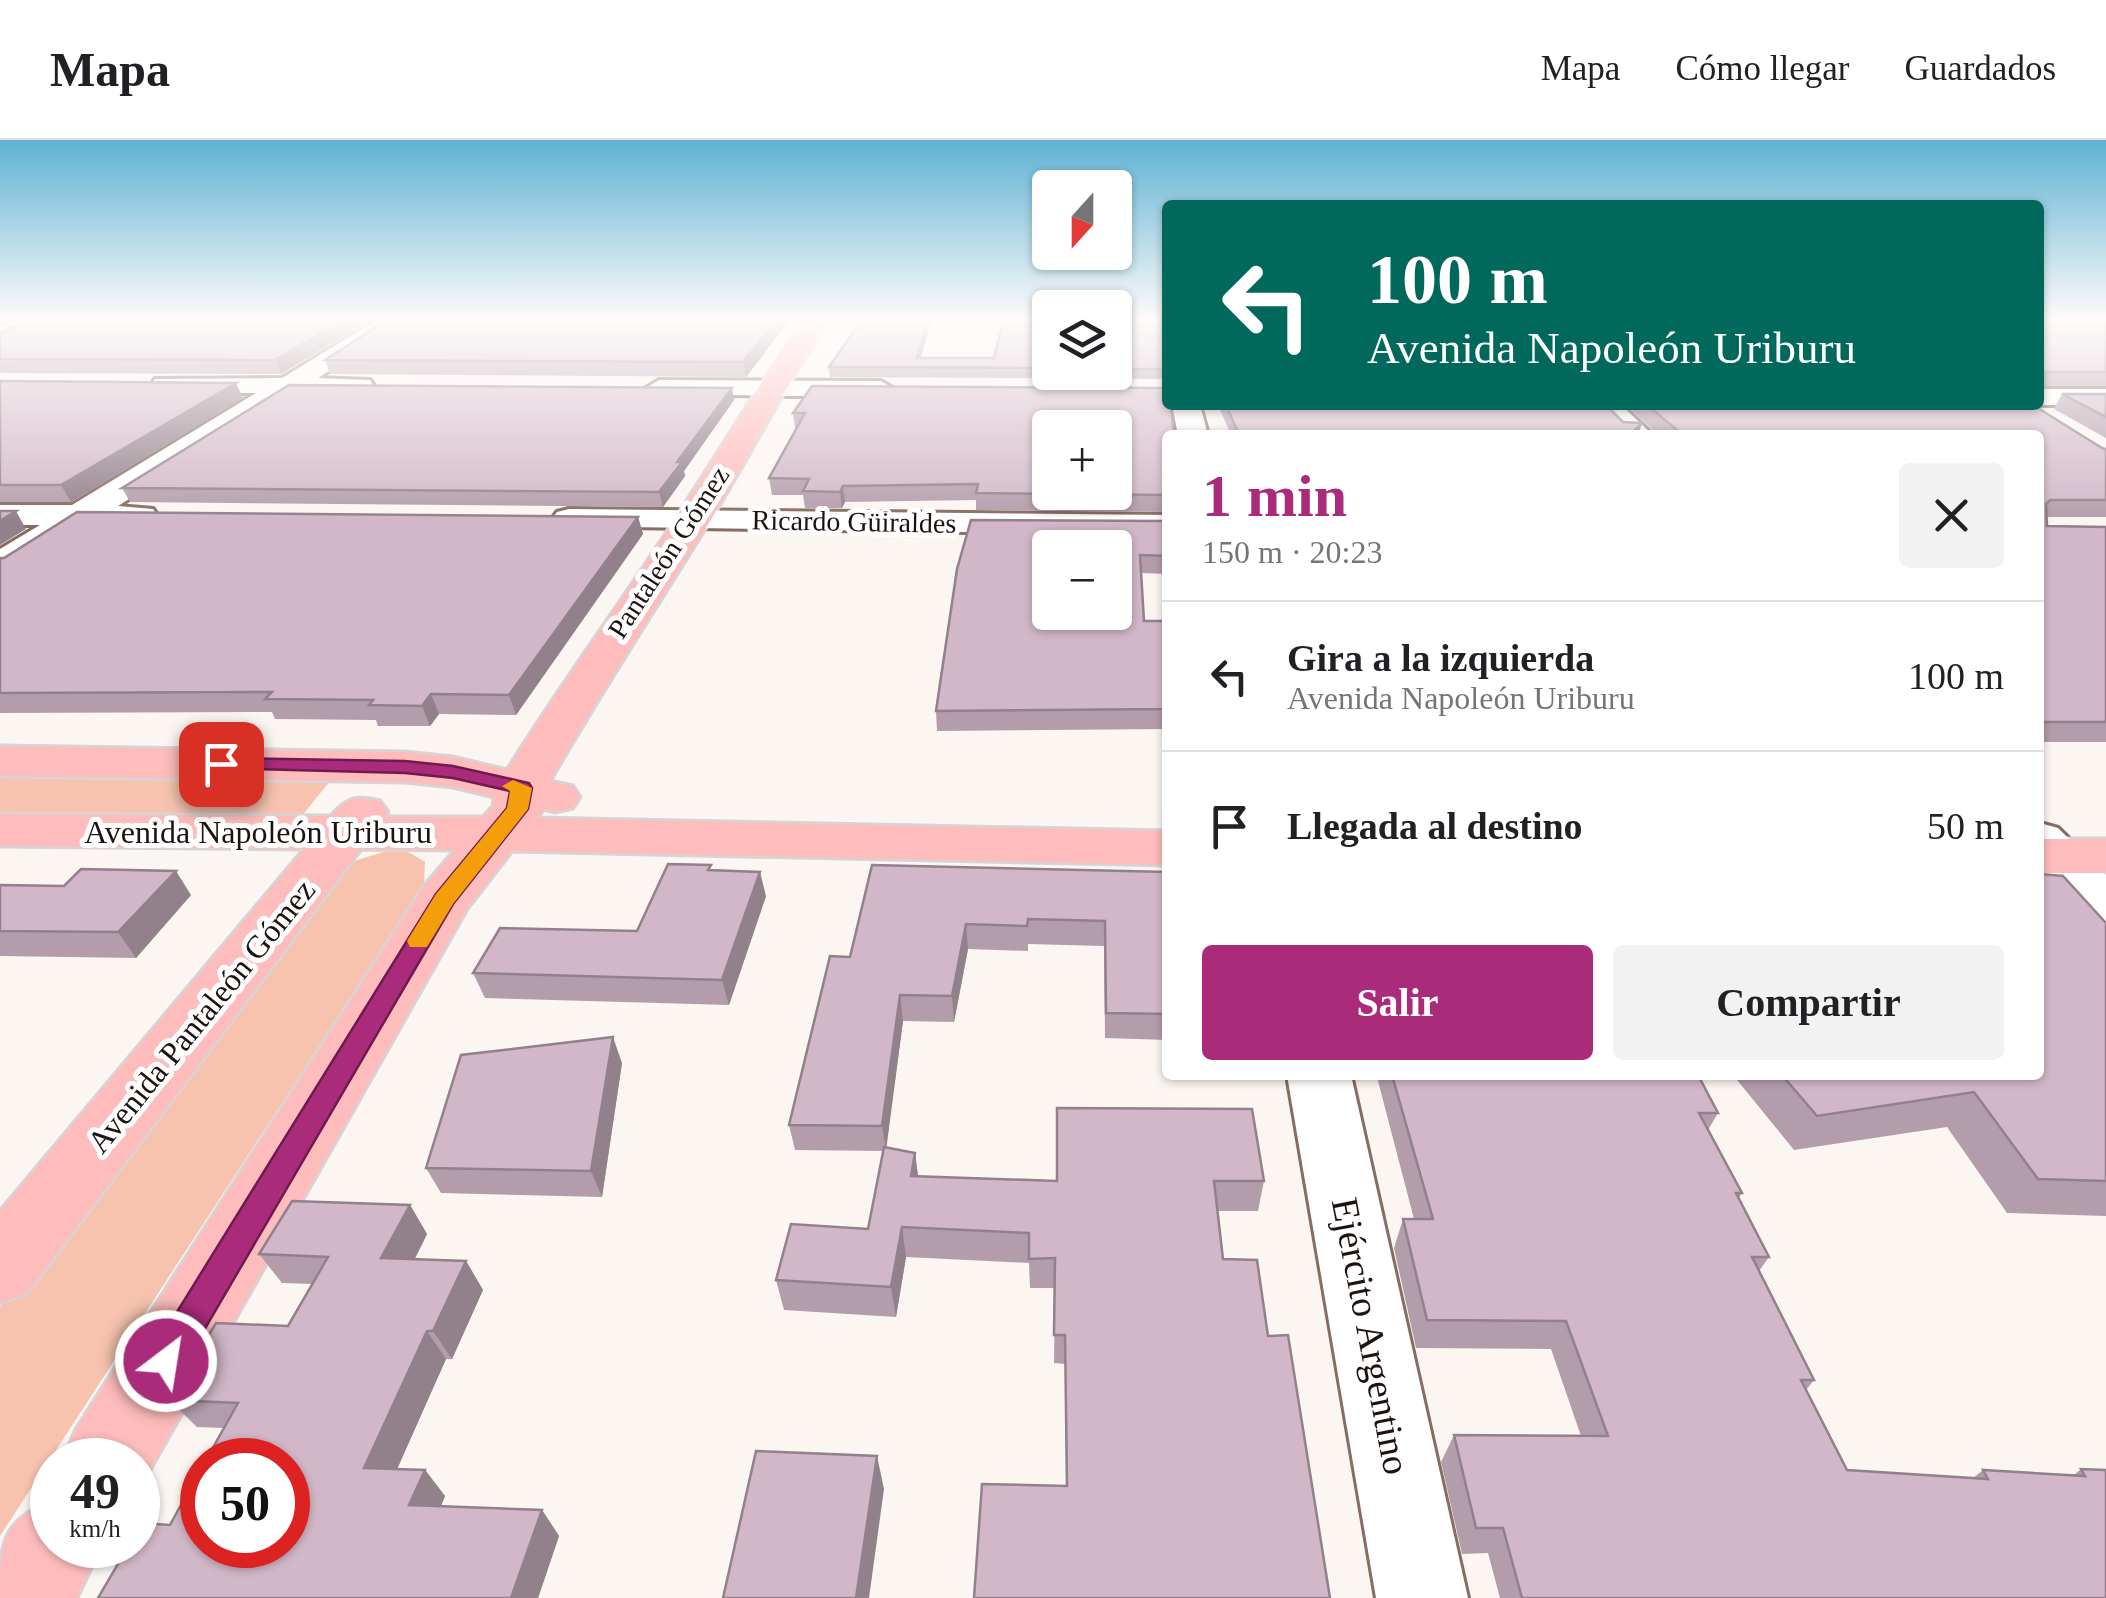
<!DOCTYPE html>
<html lang="es">
<meta charset="utf-8">
<style>
body{margin:0;font-family:"Times New Roman",serif;background:#f2f2f2;color:#202124;height:100vh;display:flex;flex-direction:column;font-size:38px;white-space:nowrap}
*{box-sizing:border-box;margin:0}
p{font-size:32px;color:#757577}
.icon{flex:none;width:55px;height:55px;fill:none;stroke:currentColor;stroke-width:2;stroke-linecap:round;stroke-linejoin:round}
.map{position:relative;flex:1;overflow:hidden}
.sheet{position:absolute;left:1162px;top:290px;width:882px;height:650px;display:flex;flex-direction:column;background:#fff;border-radius:10px;box-shadow:0 2px 8px #0004}
.sheet>*{flex:none}
.banner{position:absolute;left:1162px;top:60px;width:882px;height:210px;border-radius:10px;box-shadow:0 2px 8px #0004;background:#00695c;color:#fff;overflow:hidden}
.needle{width:65px;rotate:201deg}
.fabs{position:absolute;left:1032px;top:30px;display:grid;gap:20px}
.fabs a{display:grid;place-items:center;width:100px;height:100px;border-radius:10px;background:#fff;box-shadow:0 2px 8px #0004;font-size:50px}
.speed{position:absolute;left:30px;top:1298px;display:flex;gap:20px;font-size:50px;font-weight:700;text-align:center}
.speed>*{display:grid;place-content:center;width:130px;height:130px;border-radius:50%;background:#fff;box-shadow:0 2px 8px #0004;line-height:1}
.speed small{font-size:25px;font-weight:400}
.speed .limit{border:15px solid #d22;background:#fff;color:#111}
.pin{position:absolute;display:grid;place-items:center;width:85px;height:85px;color:#fff;margin:-42px;border-radius:20px;box-shadow:0 5px 15px #0006}
.me{position:absolute;width:110px;margin:-55px;rotate:31deg;stroke-linejoin:round;filter:drop-shadow(0 0 8px #0008)}
.turn{display:flex;align-items:center;gap:35px;height:210px;padding:0 40px;font-size:45px}
.turn .icon{width:130px;height:130px;stroke-width:2.5}
.turn b{display:block;font-size:70px;line-height:85px}
.round{display:grid;place-items:center;flex:none;width:105px;height:105px;border-radius:10px;background:#f2f2f2}
.summary{display:flex;align-items:center;justify-content:space-between;height:170px;padding:0 40px}
h1{font-size:60px;font-weight:800;line-height:75px;color:#aa2b7a}
.primary-button{display:flex;gap:20px;margin-top:auto;padding:20px 40px}
.primary-button a{flex:1;height:115px;border-radius:10px;background:#aa2b7a;color:#fff;font-size:40px;font-weight:800;line-height:115px;text-align:center}
.primary-button a+a{background:#f2f2f2;color:#202124}
ul{padding:0;list-style:none}
li{display:flex;align-items:center;gap:30px;height:150px;padding:0 40px;border-top:2px solid #e0e0e0}
li div{flex:1}
li b{display:block;font-size:38px}
li em{font-style:normal}
header{display:flex;align-items:center;gap:60px;box-sizing:border-box;height:140px;padding:0 50px;background:#fff;border-bottom:2px solid #e0e0e0}
header strong{font-size:48px}
nav{display:flex;gap:55px;margin-inline-start:auto;font-size:35px}
.map>svg:first-child{display:block}
.green{fill:#f7c3af}
.lines{fill:none;stroke-linecap:round;stroke-linejoin:round}
.minor-casing{stroke:#876c62;stroke-width:6}
.major-casing{stroke:#d6d4d4;stroke-width:5}
.minor{fill:#fff;fill-rule:evenodd}
.major{fill:#febcbc;fill-rule:evenodd}
.wall{fill:#b49dab}
.shaded-wall{fill:#92808b}
.building{fill:#d1b7c7;stroke:#92808b;stroke-width:2.5;fill-rule:evenodd}
.route{fill:#aa2b7a;stroke:#6e1c4f;stroke-width:2.5}
.slow{fill:#f59e0b}
.labels{text-anchor:middle;stroke-width:10;stroke-linejoin:round;paint-order:stroke}
.far-street-label{font-size:28px;fill:#1d120f;stroke:#fff}
.street-label{font-size:32px;fill:#1d120f;stroke:#fff}
.near-street-label{font-size:38px;fill:#1d120f;stroke:#fff}
</style>
<header>
<strong>Mapa</strong>
<nav><a>Mapa</a><a>Cómo llegar</a><a>Guardados</a></nav>
</header>
<div class="map">
<svg width="2106" height="1458" viewBox="0 0 2106 1458">
<rect width="100%" height="100%" fill="#fcf6f3"/>
<!-- green -->
<g class="green">
<path d="M0 637 331 640 300 678 0 676Z"/>
<path d="M400 707 425 722 424 745 0 1396V1167L323 742 354 721Z"/>
</g>
<g class="lines">
<!-- minor casing -->
<g class="minor-casing">
<g id="minor">
<path d="M380 178H408L318 238 370 240 374 246 370 252 293 254 118 366 153 369 158 376 153 383 86 386 13 433 0 436V409L40 385H0V365H72L256 253H164L151 245 155 239 282 238Z"/>
<path d="M659 240 881 241 894 249 881 257 650 254 646 248Z"/>
<rect x="2040" y="249" width="66" height="16"/>
<path d="M1172 265H1200L1208 295H1178Z"/>
<path d="M1590 265H1621L1653 295H1621Z"/>
<path d="M569 369 1168 375V395L557 386 552 379 557 372Z"/>
<path d="M2040 683 2058 688 2106 735V785L2087 780 2040 730Z"/>
<path d="M1287 935H1351L1468 1458H1376Z"/>
</g>
</g>
<!-- major casing -->
<g class="major-casing">
<g id="major">
<path d="M806 178H830C786 244 751 314 710 381 656 468 601 552 550 641L573 646 580 657 573 668 555 672 544 669 537 678 1168 691V725L512 711 467 769 138 1351V1320H63L76 1289 424 746 455 710 361 709 27 1153 0 1163V1071L304 709 0 706V674L331 676C346 658 357 655 380 661L388 672 385 677H483L493 666 494 657 453 647 405 642 0 636V606L405 612 453 617 507 630C561 543 622 462 677 376 720 310 760 242 806 178Z"/>
<rect x="2040" y="699" width="66" height="34"/>
<path d="M52 1360V1405H102L77 1458H0C0 1405 0 1382 52 1360Z"/>
</g>
</g>
<!-- minor -->
<use href="#minor" class="minor"/>
<!-- major -->
<use href="#major" class="major"/>
</g>
<!-- wall -->
<g class="wall">
<path d="M373 178 281 234 0 233V192Z"/>
<path d="M791 178 746 237 330 234 325 220Z"/>
<path d="M863 178H932L920 218H994L1050 178V232H1115V178L1166 229 1165 239 830 237 829 227Z"/>
<path d="M2040 178H2106V246H2044L2040 254Z"/>
<path d="M0 241 243 258 71 362H0Z"/>
<path d="M2062 254H2106V298L2054 269Z"/>
<path d="M734 260 684 331 685 336 663 367 130 362 122 348Z"/>
<path d="M1218 265H1606L1623 282 1642 283 1638 295H1231Z"/>
<path d="M1625 265H2033L2102 308 2106 309V377H2047V386L2106 387V602H2040V295H1659Z"/>
<path d="M793 273 1168 295V372L976 370V360L845 362 842 368H805L803 355H772L769 338 797 288H795Z"/>
<path d="M638 377 643 394 516 575 439 574 430 586H378L376 580 275 579 272 572 0 573V418Z"/>
<path d="M1168 381V434L1141 433 1144 481H1168V589L937 591 936 571Z"/>
<path d="M872 725 1168 732V900L1105 898 1104 806 1028 804V811L968 809 954 882 903 881 886 1007 915 1013 918 1036 1056 1041H1264L1258 1071H1218L1066 1346 1065 1224 1054 1223 1055 1148H1030L1029 1123 906 1117 896 1177 784 1170 776 1140 868 1089 883 1011 795 1010 789 985 850 817Z"/>
<path d="M712 731 766 756 729 865 485 858 473 833 637 791Z"/>
<path d="M0 745 191 755 136 818 0 816Z"/>
<path d="M2106 783V1076L2007 1073 1947 987 1794 1010 1733 935H2040Z"/>
<path d="M622 923 602 1057 441 1053 426 1028Z"/>
<path d="M1379 935H1698L1718 973 1708 990 1742 1053 1739 1058 1769 1117 1759 1131 1814 1240 1806 1250 1847 1330 1973 1338 1983 1330 2074 1335 2081 1329 2106 1330V1458H1500L1488 1413 1462 1414 1441 1322 1454 1295 1581 1296 1551 1209 1416 1208 1394 1108 1403 1079H1414L1378 941Z"/>
<path d="M410 1065 427 1094 414 1120 466 1121 483 1150 452 1219H446L397 1329 425 1330 445 1356 441 1366 542 1370 559 1396 538 1458H98L170 1385 223 1288 197 1287 169 1260 288 1186 312 1144 282 1143 259 1114Z"/>
</g>
<!-- shaded-wall -->
<g class="shaded-wall">
<path d="M0 178H22L0 187Z"/>
<path d="M346 178H373L281 234 275 220Z"/>
<path d="M779 178H791L746 237 743 222Z"/>
<path d="M929 178H932L918 228 917 218Z"/>
<path d="M236 243 243 258 71 362 61 345Z"/>
<path d="M732 248 734 260 684 331 685 336 663 367 659 352 677 322Z"/>
<path d="M1642 283 1638 295H1630Z"/>
<path d="M843 346 845 362 842 368 840 352Z"/>
<path d="M16 371 26 389 0 405V381Z"/>
<path d="M638 377 643 394 516 575 509 555Z"/>
<path d="M431 554 439 574 430 586 422 566Z"/>
<path d="M176 731 191 755 136 818 118 792Z"/>
<path d="M760 732 766 756 729 865 722 840Z"/>
<path d="M966 784 968 809 954 882 952 856Z"/>
<path d="M900 855 903 881 886 1011 882 986Z"/>
<path d="M613 897 622 923 602 1057 591 1031Z"/>
<path d="M915 1013 919 1043 911 1036Z"/>
<path d="M410 1065 427 1094 401 1147 381 1118Z"/>
<path d="M902 1087 906 1117 896 1177 891 1147Z"/>
<path d="M466 1121 483 1150 452 1219 433 1191Z"/>
<path d="M427 1191 446 1219 386 1354 364 1328Z"/>
<path d="M877 1316 884 1349 869 1458H856Z"/>
<path d="M425 1330 445 1356 431 1390 409 1365Z"/>
<path d="M542 1370 559 1396 538 1458H511Z"/>
</g>
<!-- building -->
<g class="building">
<path d="M40 178H346L275 220 0 219V192Z"/>
<path d="M390 178H779L743 222 325 220Z"/>
<path d="M863 178H929L917 218H994L1004 178H1050V228L829 227Z"/>
<path d="M1115 178H1160L1166 229H1115Z"/>
<path d="M2040 178H2106V232H2045L2044 246H2040Z"/>
<path d="M0 241 236 243 61 345H0Z"/>
<path d="M289 245 732 248 677 322H682L659 352 122 348Z"/>
<path d="M812 246 1168 248V265H1171L1174 295H1168V355L976 353 978 344 843 346 840 352 803 351 809 339 769 338 805 273H793ZM1050 288H1115V352H1050Z"/>
<path d="M2062 254H2106V277Z"/>
<path d="M1226 265H1606L1623 282 1642 283 1630 295H1239Z"/>
<path d="M1647 265H2033L2102 308 2106 309V360H2050L2046 364 2047 386 2106 387V582H2040V295H1683Z"/>
<path d="M0 371H16L0 381Z"/>
<path d="M77 372 638 377 509 555 431 554 422 566 369 565 373 560 265 559 272 552 0 553V418H4Z"/>
<path d="M971 380 1168 381V416L1140 415 1144 481H1168V569L936 571 957 429ZM1050 408H1115V472H1050Z"/>
<path d="M668 724 711 725 708 730 760 732 722 840 473 833 500 788 637 791Z"/>
<path d="M872 725 1168 732V874L1106 873 1105 781 1028 779 1027 786 966 784 952 856 900 855 882 986 789 985 830 816 850 817Z"/>
<path d="M81 729 176 731 118 792 0 791V745L64 746Z"/>
<path d="M2040 734 2063 736 2106 783V1041L2038 1039 1974 952 1817 976 1782 935H2040Z"/>
<path d="M613 897 591 1031 426 1028 461 915Z"/>
<path d="M1392 935H1698L1718 973H1699L1742 1053H1736L1769 1117H1752L1814 1240H1801L1847 1330 1988 1339 1983 1330 2085 1336 2081 1329 2106 1330V1458H1522L1503 1388H1476L1454 1295 1608 1296 1566 1181 1427 1180 1403 1079H1433Z"/>
<path d="M1057 968 1252 969 1264 1041H1214L1223 1119 1257 1120 1268 1196 1288 1195 1330 1458H974L982 1344 1067 1346 1065 1195H1054L1055 1118 1029 1119V1093L902 1087 891 1147 776 1140 791 1084 868 1089 884 1007 915 1013 911 1036 1057 1041Z"/>
<path d="M292 1061 410 1065 381 1118 466 1121 433 1191H427L364 1328 425 1330 409 1365 542 1370 511 1458H98L129 1405H138V1391L142 1383 170 1385 202 1326V1405H288V1320H206L238 1263 169 1260 216 1183 288 1186 328 1117 259 1114Z"/>
<path d="M756 1311 877 1316 856 1458H723Z"/>
</g>
<!-- sky -->
<linearGradient id="sky" x2="0" y2="1"><stop stop-color="#5fb2d3"/><stop offset="0.47" stop-color="#fefbfa"/><stop offset="1" stop-color="#fefbfa" stop-opacity="0"/></linearGradient>
<rect width="2106" height="382" fill="url(#sky)"/>
<!-- route -->
<path class="route" d="M221 618 405 621 453 626 529 643 532 648 528 669 453 764 179 1233 166 1237 154 1233 149 1221 154 1209 436 754 507 668 510 651 453 638 405 633 214 628V620Z"/>
<!-- slow -->
<path class="slow" d="M513 640 532 648 528 669 453 764 427 807H410L407 801 436 754 507 668 510 651 502 646Z"/>
<g class="labels">
<!-- far-street labels -->
<g class="far-street-label">
<text transform="translate(854 381) rotate(1)" y="10">Ricardo Güiraldes</text>
<text transform="translate(668 412) rotate(-57)" y="10">Pantaleón Gómez</text>
</g>
<!-- street labels -->
<g class="street-label">
<text x="258" y="703">Avenida Napoleón Uriburu</text>
<text transform="translate(201 876) rotate(-51)" y="11">Avenida Pantaleón Gómez</text>
</g>
<!-- near-street labels -->
<g class="near-street-label">
<text transform="translate(1371 1196) rotate(79)" y="13">Ejército Argentino</text>
</g>
</g>
</svg>
<div class="fabs">
<a><svg class="needle" viewBox="-14 -14 28 28"><path d="M0-13l5 13h-10z" fill="#e53935"/><path d="M0 13l5-13h-10z" fill="#757577"/></svg></a>
<a><svg class="icon" aria-label="layers" viewBox="0 0 24 24"><path d="M12 4l9 5-9 5-9-5zM3 14l9 5 9-5"/></svg></a>
<a>+</a>
<a>−</a>
</div>
<div class="speed"><div>49<small>km/h</small></div><div class="limit">50</div></div>
<div class="pin" style="left:221px;top:624px;background:#d93025"><svg class="icon" aria-label="arrive" viewBox="0 0 24 24"><path d="M6 21V4h12l-3 4 3 4H6"/></svg></div>
<svg class="me" style="left:166px;top:1221px" viewBox="-20 -20 40 40"><circle r="17" fill="#aa2b7a" stroke="#fff" stroke-width="3"/><path d="M0-11L8 9 0 5-8 9z" fill="#fff"/></svg>
<div class="banner">
<div class="turn"><svg class="icon" aria-label="left" viewBox="0 0 24 24"><path d="M17 20v-9H6M10 6l-5 5 5 5"/></svg><div><b>100 m</b>Avenida Napoleón Uriburu</div></div>
</div>
<section class="sheet">
<div class="summary"><div><h1>1 min</h1><p>150 m · 20:23</p></div><a class="round"><svg class="icon" aria-label="close" viewBox="0 0 24 24"><path d="M6 6l12 12M18 6L6 18"/></svg></a></div>
<ul>
<li><svg class="icon" aria-label="left" viewBox="0 0 24 24"><path d="M17 20v-9H6M10 6l-5 5 5 5"/></svg><div><b>Gira a la izquierda</b><p>Avenida Napoleón Uriburu</p></div><em>100 m</em></li>
<li><svg class="icon" aria-label="arrive" viewBox="0 0 24 24"><path d="M6 21V4h12l-3 4 3 4H6"/></svg><div><b>Llegada al destino</b></div><em>50 m</em></li>
</ul>
<div class="primary-button"><a>Salir</a><a>Compartir</a></div>
</section>
</div>
